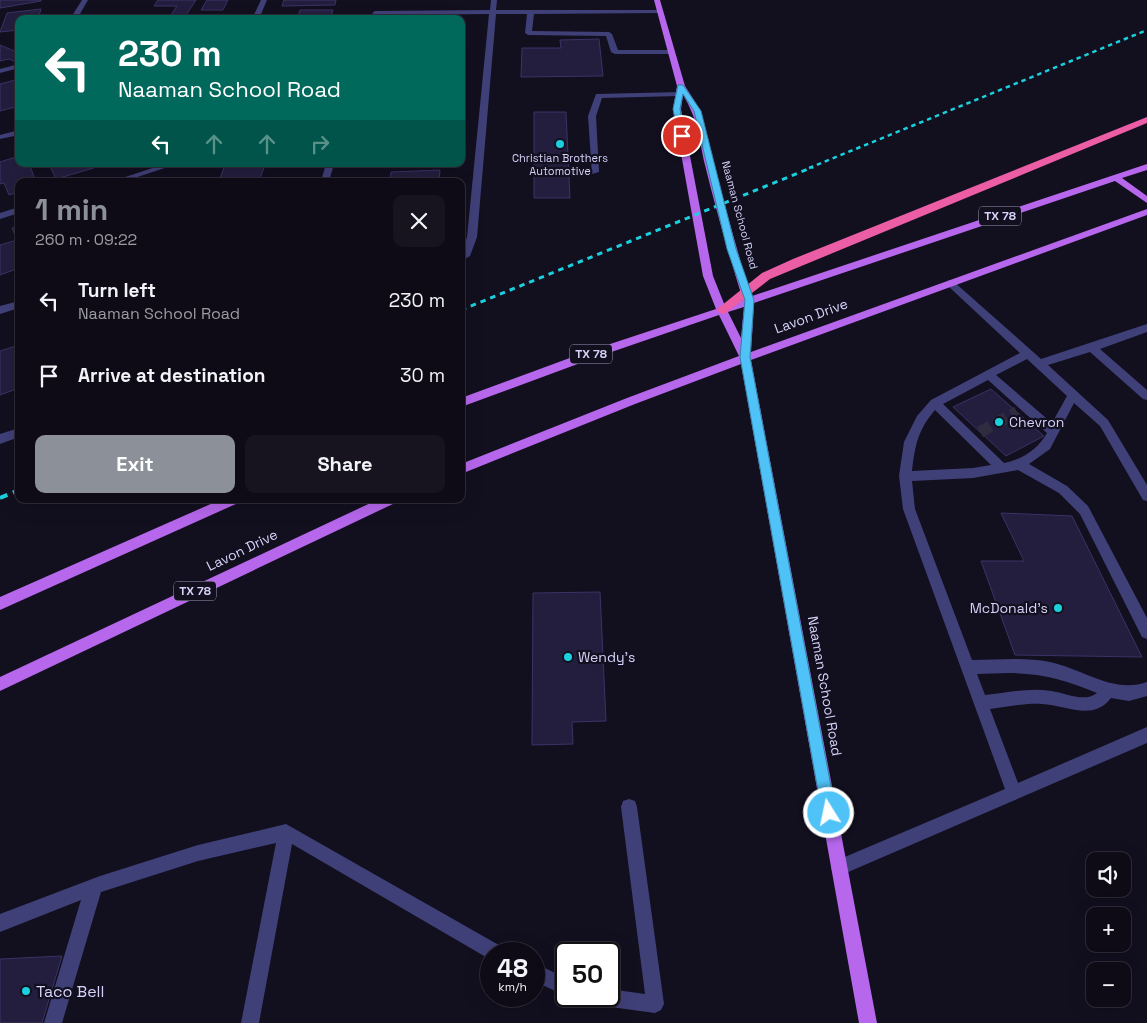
<!DOCTYPE html>
<meta charset="utf-8">
<style>
body{margin:0;font-family:"Space Grotesk",sans-serif;background:#171420;color:#f1f3f6;height:100vh;display:flex;flex-direction:column;font-size:19px;white-space:nowrap}
*{box-sizing:border-box;margin:0}
p{font-size:16px;color:#9b9ba1}
.icon{flex:none;width:28px;height:28px;fill:none;stroke:currentColor;stroke-width:2;stroke-linecap:round;stroke-linejoin:round}
.map{position:relative;flex:1;overflow:hidden}
.panel{position:absolute;left:15px;top:178px;width:450px;height:325px;display:flex;flex-direction:column;background:#0e0b17;border-radius:10px;box-shadow:0 5px 20px #0002,0 0 0 1px #2e2b36}
.panel>*{flex:none}
.banner{position:absolute;left:15px;top:15px;width:450px;height:152px;border-radius:10px;box-shadow:0 5px 20px #0002,0 0 0 1px #2e2b36;background:#00695c;color:#fff;overflow:hidden}
.tools{position:absolute;left:1086px;top:852px;display:grid;gap:10px}
.tools a{display:grid;place-items:center;width:45px;height:45px;border-radius:10px;background:#0e0b17;box-shadow:0 5px 20px #0002,0 0 0 1px #2e2b36;font-size:25px}
.speed{position:absolute;left:480px;top:942px;display:flex;gap:10px;font-size:25px;font-weight:700;text-align:center}
.speed>*{display:grid;place-content:center;width:65px;height:65px;border-radius:50%;background:#0e0b17;box-shadow:0 5px 20px #0002,0 0 0 1px #2e2b36;line-height:1}
.speed small{font-size:12px;font-weight:400}
.speed .limit{border:2px solid #111;border-radius:8px;background:#fff;color:#111}
.pin{position:absolute;display:grid;place-items:center;width:42px;height:42px;color:#fff;margin:-21px;border:2px solid #fff;border-radius:50%;box-shadow:0 1px 5px #0007}
.me{position:absolute;width:55px;margin:-28px;rotate:350deg;stroke-linejoin:round;filter:drop-shadow(0 0 4px #0008)}
.turn{display:flex;align-items:center;gap:18px;height:105px;padding:0 20px;font-size:22px}
.turn .icon{width:65px;height:65px;stroke-width:2.5}
.turn b{display:block;font-size:35px;line-height:42px}
.lanes{display:flex;align-items:center;height:48px;padding:0 20px;background:#0003;justify-content:center;gap:25px;direction:ltr}
.lanes .off{opacity:.35}
.round{display:grid;place-items:center;flex:none;width:52px;height:52px;border-radius:10px;background:#171420}
.summary{display:flex;align-items:center;justify-content:space-between;height:85px;padding:0 20px}
h1{font-size:30px;font-weight:700;line-height:38px;color:#8c9099}
.button{display:flex;gap:10px;margin-top:auto;padding:10px 20px}
.button a{flex:1;height:58px;border-radius:10px;background:#8c9099;color:#fff;font-size:20px;font-weight:700;line-height:58px;text-align:center}
.button a+a{background:#171420;color:#f1f3f6}
ul{padding:0;list-style:none}
li{display:flex;align-items:center;gap:15px;height:75px;padding:0 20px}
li div{flex:1}
li b{display:block;font-size:19px}
li em{font-style:normal}
.map>svg:first-child{display:block}
.building{fill:#231e3e;stroke:#3b3367}
.lines{fill:none;stroke-linecap:round;stroke-linejoin:round}
.minor-tunnel{stroke:#2f2c40;stroke-width:12;stroke-dasharray:12 6;stroke-linecap:butt}
.minor{fill:#404079;fill-rule:evenodd}
.major{fill:#b667ec;fill-rule:evenodd}
.highway{fill:#eb5da5;fill-rule:evenodd}
.rail-far2{stroke:#1bd0dd;stroke-width:2.5;stroke-dasharray:4.5 4;stroke-linecap:butt}
.rail-far1{stroke:#1bd0dd;stroke-width:3;stroke-dasharray:5.5 5;stroke-linecap:butt}
.rail{stroke:#1bd0dd;stroke-width:4;stroke-dasharray:8 6;stroke-linecap:butt}
.route{fill:#4fc3f7;stroke:#337fa1}
.poi-dot{fill:#1bd0dd;stroke:#120f1f;stroke-width:2}
.labels{text-anchor:middle;stroke-width:4.5;stroke-linejoin:round;paint-order:stroke}
.far-poi-label{font-size:11px;fill:#d6d3fa;stroke:#120f1f}
.far-street-label{font-size:11px;fill:#d6d3fa;stroke:#120f1f}
.shield{fill:#120f1f;stroke:#9b98b8;stroke-width:1}
.shield-label{font-size:12px;font-weight:bold;fill:#d6d3fa}
.street-label{font-size:14px;fill:#d6d3fa;stroke:#120f1f}
.poi-label{font-size:14px;fill:#d6d3fa;stroke:#120f1f;text-anchor:start}
.near-poi-label{font-size:16px;fill:#d6d3fa;stroke:#120f1f;text-anchor:start}
</style>
<div class="map">
<svg width="1147" height="1023" viewBox="0 0 1147 1023">
<rect width="100%" height="100%" fill="#120f1f"/>
<!-- building -->
<g class="building">
<path d="M0 0H41V1L0 8Z"/>
<path d="M158 0H196L186 15H171L177 6H154Z"/>
<path d="M207 0H228L223 10H201Z"/>
<path d="M284 0H336L335 5 282 6Z"/>
<path d="M41 9 38 19H19V30L0 32 7 13Z"/>
<path d="M300 10H333L330 19H297Z"/>
<path d="M599 39 603 76 521 77 522 48H561L560 40Z"/>
<path d="M0 45 19 53V61L16 62 9 59 0 61Z"/>
<path d="M19 79V106L0 111V84Z"/>
<path d="M534 112H566L570 198H534Z"/>
<path d="M19 156V164H29L36 181H19V192L9 195 4 183 0 184V162Z"/>
<path d="M49 164H107L56 179Z"/>
<path d="M225 165H265L259 181H219Z"/>
<path d="M440 170 439 181H390L391 172Z"/>
<path d="M19 226V268L0 275V245L17 240 12 228Z"/>
<path d="M19 345V388L0 395V351Z"/>
<path d="M991 389 1017 412 1044 436 1006 456 953 407Z"/>
<path d="M1001 513 1072 516 1142 657 1015 655 981 561H1024Z"/>
<path d="M600 592 606 721 572 722 573 744 532 745 533 593Z"/>
<path d="M62 956 42 1023H0V959Z"/>
</g>
<g class="lines">
<!-- minor-tunnel -->
<path class="minor-tunnel" d="M980 432 1017 412"/>
<!-- minor -->
<g class="minor">
<path d="M82 0H88L77 19H70Z"/>
<path d="M261 0H267L259 19H252Z"/>
<path d="M491 0H497L496 10H661L662 11 659 13 534 14 532 31 609 32 612 34 618 50H671L675 52 671 54H615L611 52 606 36 528 35 525 33 527 14H496L477 237 470 256 461 261V253L467 237 489 14 375 15 372 13 375 11 490 10Z"/>
<path d="M19 64V68L0 73V69Z"/>
<path d="M682 92 683 94 679 96 602 98 596 116 599 172 592 174 588 116 596 94Z"/>
<path d="M19 130V135L0 139V135Z"/>
<path d="M165 164H177L125 181H113Z"/>
<path d="M326 164H334L329 181H321Z"/>
<path d="M19 207V213L0 219V213Z"/>
<path d="M950 280 953 281 1041 359 1147 324V332L1100 349 1147 390V400L1143 399 1090 352 1048 365 1108 420 1147 485V501L1143 500 1100 426 1074 403 1050 449 1029 464 1067 486 1088 506 1147 618V639L1142 637 1080 514 1059 493 1018 470 973 478 912 481 915 509 972 660C998 660 1024 657 1050 662 1083 669 1113 694 1147 682V696L1129 701 1111 698C1093 722 1066 705 1042 704 1024 703 1007 707 990 709L1018 783 1147 727V743L839 876 833 874 831 868 833 862 1005 789 903 509 899 476 904 442 917 416 931 400 1020 353 947 285V281ZM1027 359 1067 396 1052 423 996 375ZM988 380 1047 433C1039 448 1022 460 1004 463L943 404ZM935 410 991 465 973 468 912 471C915 445 918 430 935 410ZM1008 673C1042 673 1065 680 1097 693 1084 703 1066 693 1051 691 1029 687 1007 693 985 695L977 674Z"/>
<path d="M19 301V308L0 314V306Z"/>
<path d="M19 428V437L0 444V434Z"/>
<path d="M629 799 635 801 637 807 664 1004 661 1010 655 1013 596 1005 590 1002 587 996H609V989L645 994 621 807 623 801Z"/>
<path d="M286 824 504 948 507 954H491V960L292 844 259 1023H241L276 843 198 861 101 892 62 1023H44L81 900 0 932V914L100 876 198 845Z"/>
<path d="M534 963 566 978V996L534 981Z"/>
</g>
<!-- major -->
<g class="major">
<path d="M654 0H660L685 86 701 111 713 164 741 263 752 296 1147 164V170L1122 178 1147 196V203L1115 181 754 303 751 352 1147 209V215L751 360 877 1023H859L741 364 635 404 461 474V464L627 398 739 356 719 315 594 358 461 407V398L586 352 716 309 703 276 673 109 677 86ZM683 95C698 119 699 139 705 165 716 210 729 255 743 300L725 306 713 276 681 109ZM744 307 741 338 728 312Z"/>
<path d="M222 499H240L238 503 0 610V597Z"/>
<path d="M379 499H397L395 503 0 691V677Z"/>
</g>
<!-- highway -->
<path class="highway" d="M1147 117V123L770 279 726 313 722 314 716 310 762 273 793 259Z"/>
<!-- rail-far2 -->
<path class="rail-far2" d="M809 168 1147 30"/>
<!-- rail-far1 -->
<path class="rail-far1" d="M461 310 813 167"/>
<!-- rail -->
<path class="rail" d="M0 498 19 490"/>
</g>
<!-- route -->
<path class="route" d="M678 85H683L701 111 736 249 754 300 750 357 836 813 834 819 829 821 824 819 822 813 740 357 745 300 727 249 694 111 683 94 680 109 685 136 682 139 678 136 673 109Z"/>
<!-- markers -->
<g class="poi-dot">
<circle cx="560" cy="144" r="5"/>
<circle cx="999" cy="422" r="5"/>
<circle cx="1058" cy="608" r="5"/>
<circle cx="568" cy="657" r="5"/>
<circle cx="26" cy="991" r="5"/>
</g>
<g class="labels">
<!-- far-poi labels -->
<g class="far-poi-label">
<text x="560" y="162">Christian Brothers<tspan x="560" dy="13">Automotive</tspan></text>
</g>
<!-- far-street labels -->
<g class="far-street-label">
<text transform="translate(740 215) rotate(75)" y="4">Naaman School Road</text>
</g>
<!-- shield labels -->
<g class="shield">
<rect x="979" y="206.5" width="42" height="19" rx="4"/>
<rect x="570" y="344.5" width="42" height="19" rx="4"/>
<rect x="174" y="581.5" width="42" height="19" rx="4"/>
</g>
<g class="shield-label">
<text x="1000" y="220">TX 78</text>
<text x="591" y="358">TX 78</text>
<text x="195" y="595">TX 78</text>
</g>
<!-- street labels -->
<g class="street-label">
<text transform="translate(811 316) rotate(-20)" y="5">Lavon Drive</text>
<text transform="translate(242 550) rotate(-26)" y="5">Lavon Drive</text>
<text transform="translate(825 686) rotate(80)" y="5">Naaman School Road</text>
</g>
<!-- poi labels -->
<g class="poi-label">
<text x="1009" y="427">Chevron</text>
<text x="1048" y="613" text-anchor="end">McDonald's</text>
<text x="578" y="662">Wendy's</text>
</g>
<!-- near-poi labels -->
<g class="near-poi-label">
<text x="36" y="997">Taco Bell</text>
</g>
</g>
</svg>
<div class="tools">
<a><svg class="icon" aria-label="sound" viewBox="0 0 24 24"><path d="M4 9h4l5-4v14l-5-4H4zM17 9q2 3 0 6"/></svg></a>
<a>+</a>
<a>−</a>
</div>
<div class="speed"><div>48<small>km/h</small></div><div class="limit">50</div></div>
<div class="pin" style="left:682px;top:136px;background:#d93025"><svg class="icon" aria-label="arrive" viewBox="0 0 24 24"><path d="M6 21V4h12l-3 4 3 4H6"/></svg></div>
<svg class="me" style="left:829px;top:813px" viewBox="-20 -20 40 40"><circle r="17" fill="#4fc3f7" stroke="#fff" stroke-width="3"/><path d="M0-11L8 9 0 5-8 9z" fill="#fff"/></svg>
<div class="banner">
<div class="turn"><svg class="icon" aria-label="left" viewBox="0 0 24 24"><path d="M17 20v-9H6M10 6l-5 5 5 5"/></svg><div><b>230 m</b>Naaman School Road</div></div>
<div class="lanes"><svg class="icon" aria-label="left" viewBox="0 0 24 24"><path d="M17 20v-9H6M10 6l-5 5 5 5"/></svg><svg class="icon off" aria-label="ahead" viewBox="0 0 24 24"><path d="M12 20V5M6 11l6-6 6 6"/></svg><svg class="icon off" aria-label="ahead" viewBox="0 0 24 24"><path d="M12 20V5M6 11l6-6 6 6"/></svg><svg class="icon off" aria-label="right" viewBox="0 0 24 24"><path d="M7 20v-9h11M14 6l5 5-5 5"/></svg></div>
</div>
<section class="panel">
<div class="summary"><div><h1>1 min</h1><p>260 m · 09:22</p></div><a class="round"><svg class="icon" aria-label="close" viewBox="0 0 24 24"><path d="M6 6l12 12M18 6L6 18"/></svg></a></div>
<ul>
<li><svg class="icon" aria-label="left" viewBox="0 0 24 24"><path d="M17 20v-9H6M10 6l-5 5 5 5"/></svg><div><b>Turn left</b><p>Naaman School Road</p></div><em>230 m</em></li>
<li><svg class="icon" aria-label="arrive" viewBox="0 0 24 24"><path d="M6 21V4h12l-3 4 3 4H6"/></svg><div><b>Arrive at destination</b></div><em>30 m</em></li>
</ul>
<div class="button"><a>Exit</a><a>Share</a></div>
</section>
</div>
